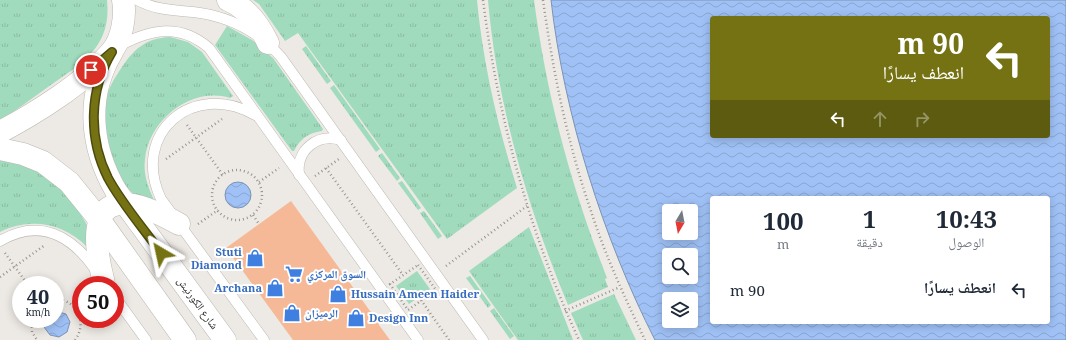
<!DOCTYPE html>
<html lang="ar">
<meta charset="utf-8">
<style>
body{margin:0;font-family:"Noto Serif","Noto Naskh Arabic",serif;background:#f2f2f3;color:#1f2937;direction:rtl;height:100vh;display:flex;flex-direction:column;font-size:15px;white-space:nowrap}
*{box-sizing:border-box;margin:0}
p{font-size:13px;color:#747a83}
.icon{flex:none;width:22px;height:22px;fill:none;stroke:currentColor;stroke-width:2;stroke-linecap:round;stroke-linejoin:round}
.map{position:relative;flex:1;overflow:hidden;direction:ltr}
.side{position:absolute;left:710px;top:196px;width:340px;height:128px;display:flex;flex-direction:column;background:#fff;border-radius:4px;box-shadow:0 2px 10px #0003;direction:rtl}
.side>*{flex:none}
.top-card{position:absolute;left:710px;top:16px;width:340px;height:122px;border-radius:4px;box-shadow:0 2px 10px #0003;direction:rtl;background:#757214;color:#fff;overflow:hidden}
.needle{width:26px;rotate:190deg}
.tools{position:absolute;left:662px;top:204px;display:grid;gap:8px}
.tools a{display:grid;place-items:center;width:36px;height:36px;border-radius:4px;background:#fff;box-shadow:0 2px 10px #0003;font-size:20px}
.speed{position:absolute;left:12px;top:276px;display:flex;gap:8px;font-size:20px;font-weight:700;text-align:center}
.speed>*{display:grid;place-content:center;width:52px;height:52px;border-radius:50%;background:#fff;box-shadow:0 2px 10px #0003;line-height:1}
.speed small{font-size:10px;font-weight:400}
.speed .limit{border:6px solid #d22;background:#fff;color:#111}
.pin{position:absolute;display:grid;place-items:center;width:34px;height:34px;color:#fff;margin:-17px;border:2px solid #fff;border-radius:50%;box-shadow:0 1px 4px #0007}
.me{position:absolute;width:44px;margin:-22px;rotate:324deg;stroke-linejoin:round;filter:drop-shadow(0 0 3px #0008)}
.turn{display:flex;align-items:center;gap:14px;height:84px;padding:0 20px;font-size:18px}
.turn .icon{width:52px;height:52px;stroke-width:2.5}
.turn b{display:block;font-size:28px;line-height:34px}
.lanes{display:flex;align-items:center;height:38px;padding:0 20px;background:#0003;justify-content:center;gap:20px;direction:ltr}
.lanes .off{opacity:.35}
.eta{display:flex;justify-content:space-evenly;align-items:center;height:68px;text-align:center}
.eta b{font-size:24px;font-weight:700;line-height:28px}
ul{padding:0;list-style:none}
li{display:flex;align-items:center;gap:12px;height:52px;padding:0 20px}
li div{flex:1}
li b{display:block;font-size:15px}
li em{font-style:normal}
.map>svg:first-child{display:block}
.grass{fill:url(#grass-tufts)}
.water{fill:url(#water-waves);stroke:#7c93b7;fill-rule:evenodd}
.building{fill:#f5b998}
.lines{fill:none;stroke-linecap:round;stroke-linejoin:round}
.service-casing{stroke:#bbb8b3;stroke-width:11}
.secondary-casing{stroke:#bbb8b3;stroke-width:23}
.primary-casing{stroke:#bbb8b3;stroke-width:23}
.path{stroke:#979591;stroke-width:2.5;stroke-dasharray:1 3;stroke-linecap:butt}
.service{stroke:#fff;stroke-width:10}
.secondary{stroke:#fff;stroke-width:22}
.primary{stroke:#fff;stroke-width:22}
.route-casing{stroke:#4c4a0d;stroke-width:10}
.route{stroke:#757214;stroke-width:7}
.labels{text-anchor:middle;stroke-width:4;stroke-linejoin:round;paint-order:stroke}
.shop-label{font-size:11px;font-weight:bold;fill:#366cbe;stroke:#fff;text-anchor:start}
.street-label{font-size:11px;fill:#292826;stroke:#fff}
</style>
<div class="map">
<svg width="1066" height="340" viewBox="0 0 1066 340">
<defs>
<pattern id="grass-tufts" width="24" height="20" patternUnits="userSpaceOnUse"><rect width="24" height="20" fill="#a0dbbd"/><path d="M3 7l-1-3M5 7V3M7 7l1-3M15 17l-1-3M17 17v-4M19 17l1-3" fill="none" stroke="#8abca2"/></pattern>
<pattern id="water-waves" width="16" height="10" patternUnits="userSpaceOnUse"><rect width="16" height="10" fill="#9fc1f5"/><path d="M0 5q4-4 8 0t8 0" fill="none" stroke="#89a6d2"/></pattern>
</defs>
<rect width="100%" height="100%" fill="#ede9e4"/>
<!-- grass -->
<g class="grass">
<path d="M0 0H107C112 47 82 63 48 87 32 98 17 110 0 120Z"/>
<path d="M253 0H477C483 64 498 127 517 188L447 239 298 33 285 41 259 4Z"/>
<path d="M488 0H534C547 98 571 186 607 278L605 279 608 287 568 305C528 209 497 104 488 0Z"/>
<path d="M227 26 252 40 273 58 323 129 322 131C308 133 300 139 294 151H292L215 45Z"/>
<path d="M170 37 188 42 202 52 233 96 230 98C191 86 149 120 145 159 143 174 148 187 154 200 150 200 145 200 142 199 113 187 102 127 106 100 108 89 114 79 120 70 133 50 145 38 170 37Z"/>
<path d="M306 46 331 81 327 84 302 49Z"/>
<path d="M334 85 380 149 376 152 330 88Z"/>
<path d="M382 153 400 178 397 181 378 156Z"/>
<path d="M0 161C16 161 34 167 47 175 58 181 88 220 89 232 89 237 88 242 87 247 64 223 30 217 0 232Z"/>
<path d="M402 181 421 208 418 210 398 183Z"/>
<path d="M424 211 442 236 438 239 420 213Z"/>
<path d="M529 227 573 340H518L469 271Z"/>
<path d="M417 271 430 289 409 304 396 286Z"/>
<path d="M470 276 491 305 488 308 466 278Z"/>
<path d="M614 294 636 340H583L571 313Z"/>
<path d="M494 308 514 336 510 339 490 311Z"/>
</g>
<!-- water -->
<g class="water">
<path d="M551 0H1066V340H655C603 238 564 114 551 0ZM712 18H1048V136H712ZM712 198H1048V322H712ZM669 211H691V233H669ZM669 255H691V277H669ZM669 299H691V321H669Z"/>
<circle cx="238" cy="195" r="13"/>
<path d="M55 311 66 314 70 322 67 332 59 337 50 335 44 327 45 319H55Z"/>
</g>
<!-- building -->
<path class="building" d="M291 201 370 311 377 316 379 325 390 340H293L226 248Z"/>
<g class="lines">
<!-- service casing -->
<g class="service-casing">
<g id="service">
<path d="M137 0C156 10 173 10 193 12 228 16 258 31 281 57L483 340"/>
<path d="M119 46C151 29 180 23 209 48L418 340"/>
<path d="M255 115C193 80 130 133 161 199L264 340"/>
<path d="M299 175C296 150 317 133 341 140"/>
<path d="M0 241C39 218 71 235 95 269"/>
<path d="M115 297 146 340"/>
</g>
</g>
<!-- secondary casing -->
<g class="secondary-casing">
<g id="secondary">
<path d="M228 0C247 8 259 24 268 43"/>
<path d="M112 52C85 97 91 148 116 191L225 340"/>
<path d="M0 149 23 154 43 162 69 182 99 219 185 340"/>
<path d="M103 279C83 200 113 186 179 224"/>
</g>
</g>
<!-- primary casing -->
<g class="primary-casing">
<path id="primary" d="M0 132C36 113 84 83 111 52 122 40 126 16 123 0"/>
</g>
<!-- path -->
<g class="path">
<path d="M483 0C498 117 529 232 579 340"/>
<path d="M543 0C553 71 567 142 591 211 605 255 625 298 645 340"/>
<path d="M187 125 223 175"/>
<path d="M166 159 222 119"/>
<path d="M326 168 403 275"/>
<circle cx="237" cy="195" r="25"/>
<path d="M315 176 339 159"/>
<path d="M259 182 279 168"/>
<path d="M253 215 259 224"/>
<path d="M198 224 218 210"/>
<path d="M5 253 28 285"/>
<path d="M418 265 436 290 408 310 390 284Z"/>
<path d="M446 266 527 206"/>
<path d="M0 277 45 245"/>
<path d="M55 299C77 299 88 323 75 340"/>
<path d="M421 300 449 340"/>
<path d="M76 309 81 306"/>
<path d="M565 311 620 287"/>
<path d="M32 319V332L37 340"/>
</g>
<!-- service -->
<use href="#service" class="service"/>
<!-- secondary -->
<use href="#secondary" class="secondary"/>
<!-- primary -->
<use href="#primary" class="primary"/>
</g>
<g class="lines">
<!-- route casing -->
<g class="route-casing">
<path id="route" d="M91 70 112 52C89 90 88 138 108 178 122 204 144 229 161 253"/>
</g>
<!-- route -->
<use href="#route" class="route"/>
</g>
<!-- icons -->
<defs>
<g id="shop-bare" transform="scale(1.38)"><path d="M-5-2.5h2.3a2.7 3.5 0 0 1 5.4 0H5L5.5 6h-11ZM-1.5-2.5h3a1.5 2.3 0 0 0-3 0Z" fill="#3f7fe0" stroke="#fff" stroke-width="2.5" paint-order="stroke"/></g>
<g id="supermarket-bare" transform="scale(1.38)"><path d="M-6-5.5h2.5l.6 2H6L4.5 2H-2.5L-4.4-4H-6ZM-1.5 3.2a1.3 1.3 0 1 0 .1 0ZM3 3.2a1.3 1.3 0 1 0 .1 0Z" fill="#3f7fe0" stroke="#fff" stroke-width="2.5" paint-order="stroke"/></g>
</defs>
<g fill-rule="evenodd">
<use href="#shop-bare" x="255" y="258"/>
<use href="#supermarket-bare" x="294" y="274"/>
<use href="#shop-bare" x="275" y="288"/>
<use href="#shop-bare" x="338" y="294"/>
<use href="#shop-bare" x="292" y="313"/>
<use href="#shop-bare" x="356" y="318"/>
</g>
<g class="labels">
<!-- shop labels -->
<g class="shop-label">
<text x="242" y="256" text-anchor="end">Stuti<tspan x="242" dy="13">Diamond</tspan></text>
<text x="307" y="278">السوق المركزي</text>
<text x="262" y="292" text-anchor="end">Archana</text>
<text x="351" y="298">Hussain Ameen Haider</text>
<text x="305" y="317">الرميزان</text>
<text x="369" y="322">Design Inn</text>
</g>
<!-- street labels -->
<g class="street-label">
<text transform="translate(198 303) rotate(54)" y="4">شارع الكورنيش</text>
</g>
</g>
</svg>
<div class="tools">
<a><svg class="needle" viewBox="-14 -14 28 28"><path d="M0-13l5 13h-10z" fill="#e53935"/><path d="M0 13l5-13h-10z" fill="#747a83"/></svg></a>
<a><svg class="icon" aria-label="search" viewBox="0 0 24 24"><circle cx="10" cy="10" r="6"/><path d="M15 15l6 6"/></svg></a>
<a><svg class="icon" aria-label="layers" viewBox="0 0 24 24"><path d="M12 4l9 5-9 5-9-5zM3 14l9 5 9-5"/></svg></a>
</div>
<div class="speed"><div>40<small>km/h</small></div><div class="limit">50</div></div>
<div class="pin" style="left:91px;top:70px;background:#d93025"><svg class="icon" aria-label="arrive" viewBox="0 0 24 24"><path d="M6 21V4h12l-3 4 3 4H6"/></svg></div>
<svg class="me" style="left:161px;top:253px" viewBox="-20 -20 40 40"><path d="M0-17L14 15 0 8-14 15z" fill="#757214" stroke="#fff" stroke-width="4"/></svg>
<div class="top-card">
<div class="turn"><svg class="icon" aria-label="left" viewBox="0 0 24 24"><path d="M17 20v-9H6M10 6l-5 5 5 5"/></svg><div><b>90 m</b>انعطف يسارًا</div></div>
<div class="lanes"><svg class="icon" aria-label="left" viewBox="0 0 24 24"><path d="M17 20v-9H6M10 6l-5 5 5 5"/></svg><svg class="icon off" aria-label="ahead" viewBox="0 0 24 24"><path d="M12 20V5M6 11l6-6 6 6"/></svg><svg class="icon off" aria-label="right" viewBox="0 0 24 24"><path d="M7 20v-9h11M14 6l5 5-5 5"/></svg></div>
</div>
<section class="side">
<div class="eta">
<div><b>10:43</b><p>الوصول</p></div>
<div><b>1</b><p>دقيقة</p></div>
<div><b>100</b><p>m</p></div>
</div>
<ul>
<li><svg class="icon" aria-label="left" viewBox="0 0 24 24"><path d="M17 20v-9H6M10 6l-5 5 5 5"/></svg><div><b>انعطف يسارًا</b></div><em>90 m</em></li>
</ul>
</section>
</div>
